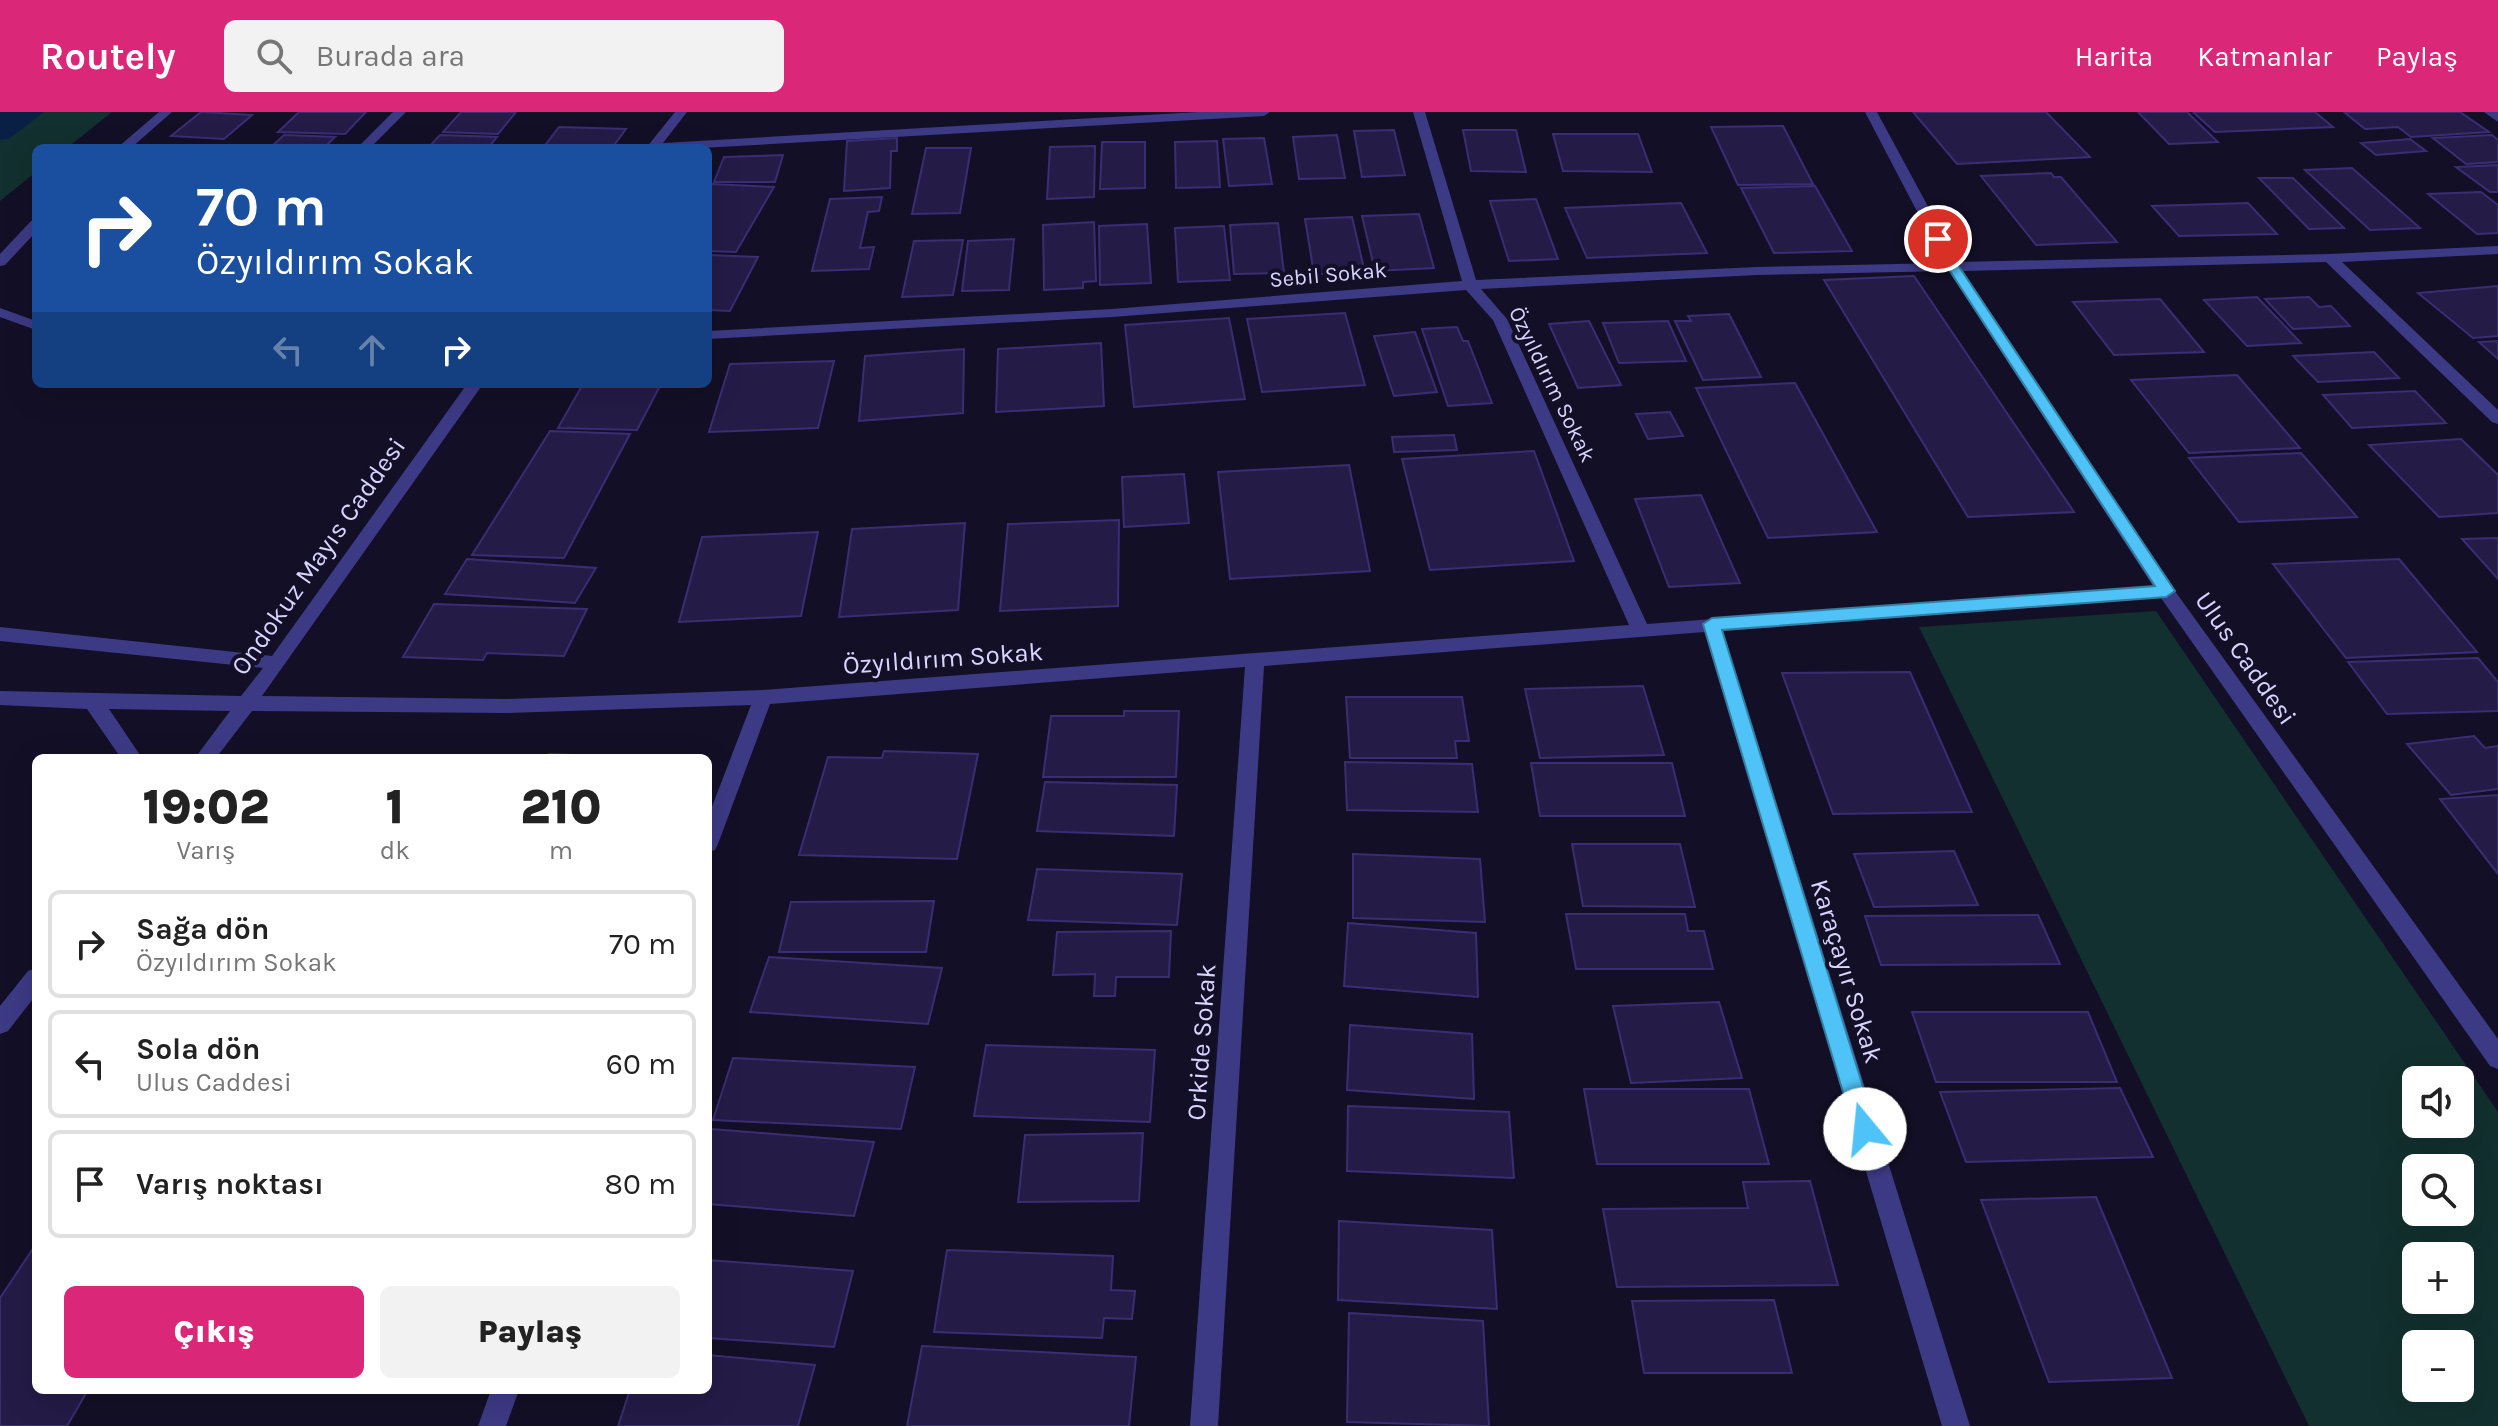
<!DOCTYPE html>
<html lang="tr">
<meta charset="utf-8">
<style>
body{margin:0;font-family:Karla,sans-serif;background:#f2f2f2;color:#222;height:100vh;display:flex;flex-direction:column;font-size:30px;white-space:nowrap}
*{box-sizing:border-box;margin:0}
p{font-size:26px;color:#767676}
.icon{flex:none;width:44px;height:44px;fill:none;stroke:currentColor;stroke-width:2;stroke-linecap:round;stroke-linejoin:round}
.map{position:relative;flex:1;overflow:hidden}
.sheet{position:absolute;left:32px;top:642px;width:680px;height:640px;display:flex;flex-direction:column;background:#fff;border-radius:12px;box-shadow:0 8px 32px #0002}
.sheet>*{flex:none}
.banner{position:absolute;left:32px;top:32px;width:680px;height:244px;border-radius:12px;box-shadow:0 8px 32px #0002;background:#1a4fa0;color:#fff;overflow:hidden}
.controls{position:absolute;left:2402px;top:954px;display:grid;gap:16px}
.controls a{display:grid;place-items:center;width:72px;height:72px;border-radius:12px;background:#fff;box-shadow:0 8px 32px #0002;font-size:40px}
.pin{position:absolute;display:grid;place-items:center;width:68px;height:68px;color:#fff;margin:-34px;border:4px solid #fff;border-radius:50%;box-shadow:0 2px 8px #0007}
.me{position:absolute;width:88px;margin:-44px;rotate:343deg;stroke-linejoin:round;filter:drop-shadow(0 0 6px #0008)}
.turn{display:flex;align-items:center;gap:28px;height:168px;padding:0 32px;font-size:36px}
.turn .icon{width:104px;height:104px;stroke-width:2.5}
.turn b{display:block;font-size:56px;line-height:68px}
.lanes{display:flex;align-items:center;height:76px;padding:0 32px;background:#0003;justify-content:center;gap:40px;direction:ltr}
.lanes .off{opacity:.35}
.eta{display:flex;justify-content:space-evenly;align-items:center;height:136px;text-align:center}
.eta b{font-size:48px;font-weight:800;line-height:56px}
.primary-button{display:flex;gap:16px;margin-top:auto;padding:16px 32px}
.primary-button a{flex:1;height:92px;border-radius:12px;background:#db2777;color:#fff;font-size:32px;font-weight:800;line-height:92px;text-align:center}
.primary-button a+a{background:#f2f2f2;color:#222}
ul{padding:0;list-style:none}
li{display:flex;align-items:center;gap:24px;height:108px;margin:0 16px 12px;padding:0 16px;border:4px solid #e0e0e0;border-radius:12px}
li div{flex:1}
li b{display:block;font-size:30px}
li em{font-style:normal}
header{display:flex;align-items:center;gap:48px;box-sizing:border-box;height:112px;padding:0 40px;background:#db2777;color:#fff}
header strong{font-size:38px}
nav{display:flex;gap:44px;margin-inline-start:auto;font-size:28px}
.search{width:560px;height:72px;background:#f2f2f2;display:flex;align-items:center;gap:20px;box-sizing:border-box;padding:0 28px;border-radius:12px;color:#767676;font-size:30px}
.map>svg:first-child{display:block}
.green{fill:#12302f;fill-rule:evenodd}
.water{fill:#0a1f44}
.building{fill:#241b47;stroke:#3b2d73;stroke-width:2}
.lines{fill:none;stroke-linecap:round;stroke-linejoin:round}
.minor{fill:#3d3a85;fill-rule:evenodd}
.route{fill:#4fc3f7;stroke:#337fa1;stroke-width:2}
.labels{text-anchor:middle;stroke-width:8;stroke-linejoin:round;paint-order:stroke}
.far-street-label{font-size:22px;fill:#d9d4ff;stroke:#130f26}
.street-label{font-size:26px;fill:#d9d4ff;stroke:#130f26}
</style>
<header>
<strong>Routely</strong>
<div class="search"><svg class="icon" aria-label="search" viewBox="0 0 24 24"><circle cx="10" cy="10" r="6"/><path d="M15 15l6 6"/></svg>Burada ara</div>
<nav><a>Harita</a><a>Katmanlar</a><a>Paylaş</a></nav>
</header>
<div class="map">
<svg width="2498" height="1314" viewBox="0 0 2498 1314">
<rect width="100%" height="100%" fill="#130f26"/>
<!-- green -->
<g class="green">
<path d="M0 0H112L67 36H36V60L0 89Z"/>
<path d="M2156 499 2498 1000V1314H2309L1919 515ZM2416 968H2460V1012H2416ZM2416 1056H2460V1100H2416ZM2416 1144H2460V1188H2416ZM2416 1232H2460V1276H2416Z"/>
</g>
<!-- water -->
<path class="water" d="M0 0H44L9 27 0 28Z"/>
<!-- building -->
<g class="building">
<path d="M201 0H203L252 3 224 27 171 24Z"/>
<path d="M299 0H366L345 22 278 20Z"/>
<path d="M461 0H516L498 22 443 20Z"/>
<path d="M1913 0H2046L2090 45 1957 52Z"/>
<path d="M2138 0H2187L2218 30 2169 32Z"/>
<path d="M2193 0H2315L2333 15 2215 20Z"/>
<path d="M2344 0H2460L2489 20 2411 25 2398 15 2365 17Z"/>
<path d="M1783 14 1813 72 1738 73 1711 15Z"/>
<path d="M559 15 626 17 612 36H543Z"/>
<path d="M1394 18 1405 63 1362 65 1354 19Z"/>
<path d="M1463 18H1516L1526 60 1471 59Z"/>
<path d="M1553 22H1638L1652 60 1563 59Z"/>
<path d="M284 23 335 25 324 36H270Z"/>
<path d="M440 23 497 25 488 36H428Z"/>
<path d="M1337 23 1345 66 1299 67 1293 25Z"/>
<path d="M2492 23 2498 28V50L2466 52 2433 26Z"/>
<path d="M897 26V39H891L890 76 844 79 847 29Z"/>
<path d="M1264 26 1272 72 1229 74 1223 27Z"/>
<path d="M2410 27 2426 39 2376 43 2361 31Z"/>
<path d="M1217 29 1220 75 1176 76 1175 30Z"/>
<path d="M1102 30H1145V76L1100 77Z"/>
<path d="M1095 34 1094 85 1047 87 1050 35Z"/>
<path d="M926 36H971L960 101 912 102Z"/>
<path d="M783 43 775 70H714L724 45Z"/>
<path d="M2498 53V80H2490L2456 55Z"/>
<path d="M2352 56 2420 116 2370 118 2305 58Z"/>
<path d="M2051 61 2054 65H2061L2117 130 2036 133 1981 64Z"/>
<path d="M2259 66H2293L2344 116 2309 117Z"/>
<path d="M711 72 774 75 736 140 708 139V77Z"/>
<path d="M1815 74 1852 139 1774 141 1741 76Z"/>
<path d="M2481 80 2498 93V121L2477 122 2428 82Z"/>
<path d="M882 85 879 99 868 100 860 136 874 135 869 157 812 159 830 87Z"/>
<path d="M1536 87 1558 147 1509 149 1490 89Z"/>
<path d="M1681 91 1707 141 1587 146 1565 96Z"/>
<path d="M2248 91 2277 122 2179 124 2152 94Z"/>
<path d="M1419 102 1434 156 1375 159 1362 104Z"/>
<path d="M1352 105 1365 161 1314 162 1305 107Z"/>
<path d="M1094 110 1096 169 1083 170V176L1044 178 1043 113Z"/>
<path d="M1278 111 1284 161 1234 162 1230 113Z"/>
<path d="M1147 112 1151 171 1100 173 1099 114Z"/>
<path d="M1224 114 1230 168 1178 170 1175 116Z"/>
<path d="M1014 127 1009 178 962 179 968 129Z"/>
<path d="M963 128 953 183 902 185 914 129Z"/>
<path d="M708 143 758 145 730 199 708 198Z"/>
<path d="M1914 164 2074 400 1968 405 1824 168Z"/>
<path d="M2498 174V224L2473 226 2418 181Z"/>
<path d="M2257 185 2301 231 2247 234 2204 188Z"/>
<path d="M2309 185 2319 195 2331 194 2350 214 2293 217 2265 187Z"/>
<path d="M2160 187 2204 240 2114 243 2073 190Z"/>
<path d="M1345 201 1365 273 1262 280 1247 207Z"/>
<path d="M1729 202 1761 265 1703 268 1675 209H1691L1688 204Z"/>
<path d="M1229 206 1245 287 1134 295 1125 213Z"/>
<path d="M1589 209 1621 273 1578 276 1549 212Z"/>
<path d="M1668 209 1686 249 1619 251 1603 211Z"/>
<path d="M1457 215 1463 229H1468L1492 291 1448 294 1422 217Z"/>
<path d="M1415 220 1437 280 1394 284 1374 224Z"/>
<path d="M2498 229V247L2479 230Z"/>
<path d="M1101 231 1104 294 996 300 998 237Z"/>
<path d="M964 237 963 301 859 309 865 244Z"/>
<path d="M2374 240 2399 266 2318 270 2293 244Z"/>
<path d="M834 249 818 316 709 320 730 252Z"/>
<path d="M2237 263 2300 336 2189 341 2131 268Z"/>
<path d="M1795 271 1877 420 1768 426 1696 276Z"/>
<path d="M583 272H661L637 318 558 316Z"/>
<path d="M2415 279 2446 311 2352 316 2323 283Z"/>
<path d="M1670 300 1683 324 1648 327 1636 302Z"/>
<path d="M550 319 630 322 564 446 472 443Z"/>
<path d="M1454 323 1457 338 1394 340 1392 325Z"/>
<path d="M2461 327 2498 363V401L2439 405 2369 333Z"/>
<path d="M1534 339 1574 449 1430 458 1402 347Z"/>
<path d="M2301 341 2357 405 2239 410 2189 346Z"/>
<path d="M1349 353 1370 459 1230 467 1218 360Z"/>
<path d="M1184 362 1189 411 1124 415 1122 365Z"/>
<path d="M1701 383 1740 471 1669 475 1635 387Z"/>
<path d="M1119 408 1118 494 1000 499 1008 412Z"/>
<path d="M965 411 958 498 839 505 852 417Z"/>
<path d="M818 420 801 504 679 510 702 425Z"/>
<path d="M2498 426V467L2462 427Z"/>
<path d="M467 447 596 456 575 491 445 482Z"/>
<path d="M2399 447 2477 540 2346 546 2273 452Z"/>
<path d="M434 492 587 497 564 544 487 541 483 548 403 545Z"/>
<path d="M2478 546 2498 570V599L2387 602 2348 550Z"/>
<path d="M1910 560 1972 700 1833 702 1782 561Z"/>
<path d="M1643 574 1664 643 1540 646 1525 577Z"/>
<path d="M1346 585H1462L1469 629H1455L1457 646H1350Z"/>
<path d="M1124 599H1179L1176 665H1043L1051 604H1124Z"/>
<path d="M2474 624 2485 636 2498 634V677L2451 683 2407 632Z"/>
<path d="M884 639 978 642 957 747 799 743 828 645 882 646Z"/>
<path d="M549 642 654 646H547Z"/>
<path d="M1345 650 1472 652 1478 700 1347 698Z"/>
<path d="M1531 651H1672L1685 704H1540Z"/>
<path d="M1045 670 1177 673 1174 724 1037 719Z"/>
<path d="M2498 683V762L2440 687Z"/>
<path d="M1572 732H1680L1695 795 1583 794Z"/>
<path d="M1954 739 1978 793 1874 795 1854 742Z"/>
<path d="M1353 742 1480 747 1485 810 1353 806Z"/>
<path d="M1037 757 1182 762 1177 813 1028 808Z"/>
<path d="M934 789 926 840H779L791 790Z"/>
<path d="M1566 802H1685L1688 819H1704L1713 857H1576Z"/>
<path d="M2038 803 2060 852 1881 853 1865 804Z"/>
<path d="M1348 811 1476 821 1478 885 1344 874Z"/>
<path d="M1171 819 1169 865H1116L1115 884H1094L1095 862 1053 863 1057 820Z"/>
<path d="M769 845 942 856 928 912 750 900Z"/>
<path d="M1719 890 1742 966 1631 971 1613 894Z"/>
<path d="M1912 900H2088L2117 970H1936Z"/>
<path d="M1350 913 1472 922 1474 987 1347 978Z"/>
<path d="M986 933 1155 938 1150 1010 974 1004Z"/>
<path d="M733 946 915 955 901 1017 713 1008Z"/>
<path d="M2120 976 2153 1045 1966 1050 1940 980Z"/>
<path d="M1584 977H1749L1769 1052H1597Z"/>
<path d="M1348 994 1509 1000 1514 1066 1347 1059Z"/>
<path d="M711 1017 874 1030 854 1104 708 1092V1027Z"/>
<path d="M1143 1021 1139 1089 1018 1090 1025 1023Z"/>
<path d="M1810 1069 1838 1173 1617 1175 1603 1097 1748 1096 1743 1070Z"/>
<path d="M2096 1085 2172 1266 2049 1270 1981 1088Z"/>
<path d="M1339 1109 1492 1118 1497 1197 1338 1188Z"/>
<path d="M36 1132V1278H88L67 1314H0V1186Z"/>
<path d="M947 1138 1113 1144 1111 1178 1135 1179 1132 1207 1104 1206 1102 1226 934 1220Z"/>
<path d="M708 1148 853 1159 834 1235 708 1226Z"/>
<path d="M1774 1188 1792 1261H1644L1632 1189Z"/>
<path d="M1349 1201 1483 1209 1489 1314 1347 1310Z"/>
<path d="M922 1234 1136 1245 1129 1314H907Z"/>
<path d="M708 1243 815 1253 798 1314H618L630 1278H708Z"/>
</g>
<g class="lines">
<!-- minor -->
<g class="minor">
<path d="M159 0H172L131 36H117Z"/>
<path d="M393 0H406L370 36H357Z"/>
<path d="M675 0H687L663 31 1199 0H1270L1264 4 702 36H646Z"/>
<path d="M1413 0H1425L1476 168 1757 155 1944 151 1865 0H1877L1958 150 2330 142 2498 134V142L2342 150 2498 298V312L2492 310 2326 150 1963 159 2172 475 2498 927V957L2490 954 2161 486 1723 519 1970 1314H1942L1705 520 1264 554 1218 1314H1190L1245 555 770 592 718 732 715 738 708 740V705L751 593 507 601 252 599 216 646H195L230 599 109 597 142 646H121L87 597 0 593V579L241 584 263 556 0 529V515L272 544 467 272H483L262 584 507 587 763 578 1629 513 1493 208 1466 178 1112 205 708 227V219L1112 197 1462 169ZM1949 159 2153 474 1647 512 1507 207 1481 177 1757 163Z"/>
<path d="M2484 0H2498V10Z"/>
<path d="M36 108V120L5 153 0 154V142L31 109Z"/>
<path d="M0 196 36 209V218L0 205Z"/>
<path d="M36 856V883L8 919 0 922V894L28 859Z"/>
<path d="M491 1278H519L506 1314H478Z"/>
</g>
</g>
<!-- route -->
<path class="route" d="M1938 124 1945 127 1958 153 2175 479 2166 485 1722 518 1876 1017 1873 1025 1865 1028 1858 1025 1854 1017 1703 512 1712 506 2155 474 1946 153 1932 127Z"/>
<g class="labels">
<!-- far-street labels -->
<g class="far-street-label">
<text transform="translate(1328 162) rotate(-5)" y="8">Sebil Sokak</text>
<text transform="translate(1553 272) rotate(64)" y="8">Özyıldırım Sokak</text>
</g>
<!-- street labels -->
<g class="street-label">
<text transform="translate(318 444) rotate(-55)" y="9">Ondokuz Mayıs Caddesi</text>
<text transform="translate(943 546) rotate(-4)" y="9">Özyıldırım Sokak</text>
<text transform="translate(2246 546) rotate(55)" y="9">Ulus Caddesi</text>
<text transform="translate(1847 859) rotate(73)" y="9">Karaçayır Sokak</text>
<text transform="translate(1201 930) rotate(-86)" y="9">Orkide Sokak</text>
</g>
</g>
</svg>
<div class="controls">
<a><svg class="icon" aria-label="sound" viewBox="0 0 24 24"><path d="M4 9h4l5-4v14l-5-4H4zM17 9q2 3 0 6"/></svg></a>
<a><svg class="icon" aria-label="search" viewBox="0 0 24 24"><circle cx="10" cy="10" r="6"/><path d="M15 15l6 6"/></svg></a>
<a>+</a>
<a>−</a>
</div>
<div class="pin" style="left:1938px;top:127px;background:#d93025"><svg class="icon" aria-label="arrive" viewBox="0 0 24 24"><path d="M6 21V4h12l-3 4 3 4H6"/></svg></div>
<svg class="me" style="left:1865px;top:1017px" viewBox="-20 -20 40 40"><circle r="19" fill="#fff"/><path d="M0-13L10 11 0 6-10 11z" fill="#4fc3f7"/></svg>
<div class="banner">
<div class="turn"><svg class="icon" aria-label="right" viewBox="0 0 24 24"><path d="M7 20v-9h11M14 6l5 5-5 5"/></svg><div><b>70 m</b>Özyıldırım Sokak</div></div>
<div class="lanes"><svg class="icon off" aria-label="left" viewBox="0 0 24 24"><path d="M17 20v-9H6M10 6l-5 5 5 5"/></svg><svg class="icon off" aria-label="ahead" viewBox="0 0 24 24"><path d="M12 20V5M6 11l6-6 6 6"/></svg><svg class="icon" aria-label="right" viewBox="0 0 24 24"><path d="M7 20v-9h11M14 6l5 5-5 5"/></svg></div>
</div>
<section class="sheet">
<div class="eta">
<div><b>19:02</b><p>Varış</p></div>
<div><b>1</b><p>dk</p></div>
<div><b>210</b><p>m</p></div>
</div>
<ul>
<li><svg class="icon" aria-label="right" viewBox="0 0 24 24"><path d="M7 20v-9h11M14 6l5 5-5 5"/></svg><div><b>Sağa dön</b><p>Özyıldırım Sokak</p></div><em>70 m</em></li>
<li><svg class="icon" aria-label="left" viewBox="0 0 24 24"><path d="M17 20v-9H6M10 6l-5 5 5 5"/></svg><div><b>Sola dön</b><p>Ulus Caddesi</p></div><em>60 m</em></li>
<li><svg class="icon" aria-label="arrive" viewBox="0 0 24 24"><path d="M6 21V4h12l-3 4 3 4H6"/></svg><div><b>Varış noktası</b></div><em>80 m</em></li>
</ul>
<div class="primary-button"><a>Çıkış</a><a>Paylaş</a></div>
</section>
</div>
